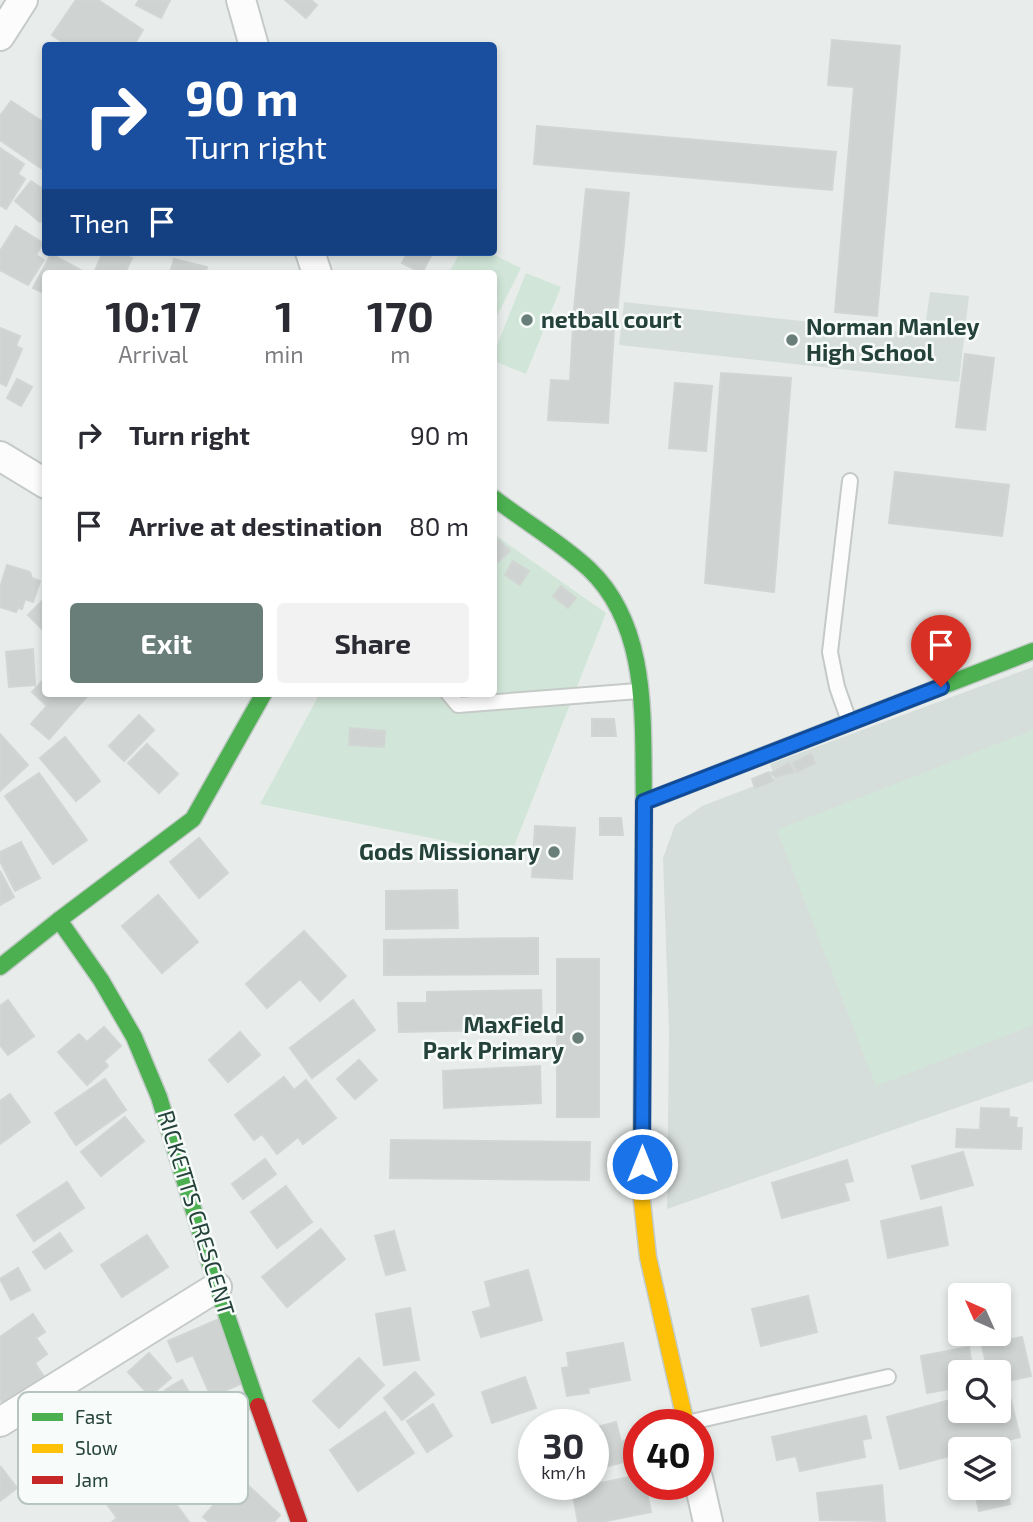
<!DOCTYPE html>
<style>
body{margin:0;font-family:"Exo 2",sans-serif;background:#f2f2f3;color:#2b2b33;height:100vh;display:flex;flex-direction:column;font-size:26px;white-space:nowrap}
*{box-sizing:border-box;margin:0}
p{font-size:23px;color:#7c7c81}
.icon{flex:none;width:38px;height:38px;fill:none;stroke:currentColor;stroke-width:2;stroke-linecap:round;stroke-linejoin:round}
.map{position:relative;flex:1;overflow:hidden}
.side{position:absolute;left:42px;top:270px;width:455px;height:427px;display:flex;flex-direction:column;background:#fff;border-radius:7px;box-shadow:0 4px 10px #0003}
.side>*{flex:none}
.top-card{position:absolute;left:42px;top:42px;width:455px;height:214px;border-radius:7px;box-shadow:0 4px 10px #0003;background:#1a4fa0;color:#fff;overflow:hidden}
.needle{width:46px;rotate:315deg}
.tools{position:absolute;left:948px;top:1283px;display:grid;gap:14px}
.tools a{display:grid;place-items:center;width:63px;height:63px;border-radius:7px;background:#fff;box-shadow:0 4px 10px #0003;font-size:35px}
.speed{position:absolute;left:518px;top:1409px;display:flex;gap:14px;font-size:35px;font-weight:700;text-align:center}
.speed>*{display:grid;place-content:center;width:91px;height:91px;border-radius:50%;background:#fff;box-shadow:0 4px 10px #0003;line-height:1}
.speed small{font-size:18px;font-weight:400}
.speed .limit{border:10px solid #d22;background:#fff;color:#111}
.pin{position:absolute;display:grid;place-items:center;width:60px;height:60px;color:#fff;margin:-72px -30px;border-radius:50% 50% 50% 0;rotate:-45deg;box-shadow:0 0 7px #0007}
.pin .icon{rotate:45deg}
.me{position:absolute;width:77px;margin:-38px;rotate:0deg;stroke-linejoin:round;filter:drop-shadow(0 0 5px #0008)}
.turn{display:flex;align-items:center;gap:24px;height:147px;padding:0 28px;font-size:32px}
.turn .icon{width:91px;height:91px;stroke-width:2.5}
.turn b{display:block;font-size:49px;line-height:60px}
.then{display:flex;align-items:center;height:66px;padding:0 28px;background:#0003;gap:14px;font-size:26px}
.eta{display:flex;justify-content:space-evenly;align-items:center;height:119px;text-align:center}
.eta b{font-size:42px;font-weight:700;line-height:49px}
.action{display:flex;gap:14px;margin-top:auto;padding:14px 28px}
.action a{flex:1;height:80px;border-radius:7px;background:#697e78;color:#fff;font-size:28px;font-weight:700;line-height:80px;text-align:center}
.action a+a{background:#f2f2f3;color:#2b2b33}
ul{padding:0;list-style:none}
li{display:flex;align-items:center;gap:21px;height:91px;padding:0 28px}
li div{flex:1}
li b{display:block;font-size:26px}
li em{font-style:normal}
.map>svg:first-child{display:block}
.built{fill:#d6dedb}
.grass{fill:#d1e6d8}
.building{fill:#cfd4d2;stroke:#d1d6d4;stroke-width:2}
.lines{fill:none;stroke-linecap:round;stroke-linejoin:round}
.lane-casing{stroke:#c5cac8;stroke-width:18}
.street-casing{stroke:#c5cac8;stroke-width:32}
.fast-casing{stroke:#c3cbc8;stroke-width:19}
.slow-casing{stroke:#c3cbc8;stroke-width:19}
.jam-casing{stroke:#c3cbc8;stroke-width:19}
.lane{stroke:#fcfcfc;stroke-width:14}
.street{stroke:#fcfcfc;stroke-width:28}
.fast{stroke:#4caf50;stroke-width:16}
.slow{stroke:#ffc107;stroke-width:16}
.jam{stroke:#c62828;stroke-width:16}
.route-casing{stroke:#114b97;stroke-width:18}
.route{stroke:#1a73e8;stroke-width:12}
.poi-dot{fill:#697e78;stroke:#f7fbf9;stroke-width:2.5}
.labels{text-anchor:middle;stroke-width:5;stroke-linejoin:round;paint-order:stroke}
.poi-label{font-size:23px;font-weight:bold;fill:#24423a;stroke:#f7fbf9;text-anchor:start}
.street-label{font-size:23px;fill:#24423a;stroke:#f7fbf9}
.key{fill:#f7fbf9;stroke:#b8c4c0;stroke-width:2}
.key-label{font-size:19px;fill:#24423a}
</style>
<div class="map">
<svg width="1033" height="1522" viewBox="0 0 1033 1522">
<rect width="100%" height="100%" fill="#e8edeb"/>
<!-- built -->
<g class="built">
<path d="M930 292 969 296 959 382 619 345 624 302 924 334Z"/>
<path d="M1033 667V1081L667 1209 669 1032 663 858 675 825 702 806 775 778 770 764Z"/>
</g>
<!-- grass -->
<g class="grass">
<path d="M460 252H488L521 268 494 322V273H449Z"/>
<path d="M526 273 561 287 526 374 494 361V353Z"/>
<path d="M494 534 606 613 511 854 260 804 320 693H494Z"/>
<path d="M1033 730V1025L876 1086 777 830Z"/>
</g>
<!-- building -->
<g class="building">
<path d="M76 0H98L143 30 133 46H68L52 35Z"/>
<path d="M139 0H170L161 18 136 5Z"/>
<path d="M285 0H311L317 5 306 18Z"/>
<path d="M832 40 900 46 877 316 835 312 854 87 828 85Z"/>
<path d="M11 101 46 124V164L42 169 0 140V116Z"/>
<path d="M537 126 836 152 832 190 534 164Z"/>
<path d="M0 148 24 164 18 174 25 179 6 209 0 205Z"/>
<path d="M31 181 41 188 46 182V215L40 222 15 201Z"/>
<path d="M586 189 629 193 616 323 573 319Z"/>
<path d="M16 226 43 243 36 255 44 260 28 285 0 270V251Z"/>
<path d="M103 252H117L132 258 125 273H94Z"/>
<path d="M408 252H433L422 273 402 263Z"/>
<path d="M51 254 86 273H46V294L33 288Z"/>
<path d="M174 259 207 267 206 273H170Z"/>
<path d="M573 327 614 329 608 423 548 420 551 380 570 381Z"/>
<path d="M0 328 20 336 16 346 22 349 6 386 0 383Z"/>
<path d="M965 354 994 358 985 430 956 427Z"/>
<path d="M721 373 791 378 774 592 705 583Z"/>
<path d="M17 379 32 387 21 406 7 398Z"/>
<path d="M675 383 712 386 706 451 669 448Z"/>
<path d="M895 472 1009 485 1002 536 889 523Z"/>
<path d="M499 540 510 551 498 562 494 557V545Z"/>
<path d="M513 561 529 571 520 585 505 575Z"/>
<path d="M7 565 30 572 32 578 40 581 33 602 25 599 22 609 18 608 16 612 0 607V588Z"/>
<path d="M561 586 576 598 568 608 553 596Z"/>
<path d="M46 597V633L28 615Z"/>
<path d="M33 649 35 685 9 687 6 652Z"/>
<path d="M46 677V693H90L49 739 31 724 47 706 32 692Z"/>
<path d="M139 715 154 730 124 761 109 746Z"/>
<path d="M592 719H614L616 736H592Z"/>
<path d="M350 728 385 731 384 747 349 745Z"/>
<path d="M0 734 28 765 0 791Z"/>
<path d="M65 737 100 781 76 801 40 758Z"/>
<path d="M147 744 178 774 159 793 128 763Z"/>
<path d="M811 754 815 763 797 772 793 763Z"/>
<path d="M789 763 794 772 775 777 771 773Z"/>
<path d="M769 772 773 781 755 788 752 779Z"/>
<path d="M39 773 87 840 53 864 5 796Z"/>
<path d="M600 818H621L623 835H600Z"/>
<path d="M535 826 575 828 572 879 532 877Z"/>
<path d="M199 838 228 873 199 898 170 862Z"/>
<path d="M21 842 40 878 15 891 0 861V852Z"/>
<path d="M0 871 14 897 0 905Z"/>
<path d="M457 890 458 928 386 929V891Z"/>
<path d="M158 895 198 942 162 973 122 926Z"/>
<path d="M304 931 346 976 320 1001 300 979 267 1008 246 984Z"/>
<path d="M538 938V974L384 975V940Z"/>
<rect x="557" y="959" width="42" height="158"/>
<path d="M541 990 542 1029 399 1032 398 1003H427V992Z"/>
<path d="M8 1000 34 1036 8 1055 0 1045V1006Z"/>
<path d="M353 1000 375 1030 312 1078 290 1048Z"/>
<path d="M104 1027 121 1046 104 1061 108 1066 87 1085 58 1052 79 1034 87 1042Z"/>
<path d="M240 1032 260 1055 228 1082 209 1060Z"/>
<path d="M359 1060 377 1080 355 1099 337 1079Z"/>
<path d="M540 1066 541 1103 444 1108 443 1071Z"/>
<path d="M284 1077 294 1090 306 1080 336 1118 303 1144 298 1137 277 1154 262 1134 254 1140 235 1115Z"/>
<path d="M105 1079 126 1110 76 1145 55 1113Z"/>
<path d="M10 1094 30 1122 0 1144V1101Z"/>
<path d="M981 1108 1009 1109V1117L1017 1118 1016 1128H1022L1021 1149 956 1147 957 1129 980 1130Z"/>
<path d="M125 1117 144 1141 101 1176 81 1152Z"/>
<path d="M391 1140 590 1142 589 1180 390 1178Z"/>
<path d="M963 1152 973 1185 921 1199 912 1166Z"/>
<path d="M265 1159 276 1174 243 1199 232 1184Z"/>
<path d="M847 1160 853 1181 844 1183 849 1200 782 1218 772 1183Z"/>
<path d="M67 1182 84 1208 34 1241 17 1215Z"/>
<path d="M286 1186 312 1222 277 1248 251 1212Z"/>
<path d="M941 1207 948 1245 888 1258 881 1221Z"/>
<path d="M321 1229 345 1259 287 1307 262 1277Z"/>
<path d="M394 1231 405 1270 386 1275 375 1236Z"/>
<path d="M60 1233 72 1251 45 1269 33 1252Z"/>
<path d="M147 1235 168 1267 122 1297 101 1265Z"/>
<path d="M18 1268 30 1290 11 1300 0 1279Z"/>
<path d="M528 1270 542 1320 481 1337 473 1312 491 1307 485 1282Z"/>
<path d="M808 1296 817 1332 761 1346 752 1309Z"/>
<path d="M410 1308 419 1360 384 1365 376 1314Z"/>
<path d="M33 1314 45 1332 36 1338 47 1354 35 1363 44 1377 4 1405 0 1399V1337Z"/>
<path d="M219 1319 247 1381 211 1397 193 1355 177 1362 168 1341Z"/>
<path d="M1022 1337 1031 1376 999 1383V1372H988L982 1346Z"/>
<path d="M623 1343 630 1380 588 1388 589 1393 567 1396 562 1368 569 1367 567 1353Z"/>
<path d="M969 1347 973 1372H961V1387L927 1393 921 1356Z"/>
<path d="M149 1353 171 1378 150 1396 128 1372Z"/>
<path d="M359 1358 384 1385 339 1428 313 1401Z"/>
<path d="M415 1372 434 1394 402 1420 384 1398Z"/>
<path d="M525 1377 536 1408 492 1423 482 1392Z"/>
<path d="M182 1380 208 1426 190 1436 165 1390Z"/>
<path d="M1007 1385 1020 1437 975 1449H961V1453L900 1469 887 1417 961 1397V1410H999V1387Z"/>
<path d="M433 1404 452 1436 427 1452 407 1421Z"/>
<path d="M385 1412 414 1453 358 1491 330 1450Z"/>
<path d="M866 1416 871 1438 862 1440 865 1457 800 1471 796 1456 777 1460 772 1437Z"/>
<path d="M616 1422 621 1442 629 1439 635 1459 593 1470V1428Z"/>
<path d="M130 1441 189 1522H112L117 1518 85 1474Z"/>
<path d="M1005 1447 1010 1474 1004 1475 1010 1504 979 1511 974 1488H999L998 1449Z"/>
<path d="M1 1467 17 1488 0 1501V1468Z"/>
<path d="M639 1475V1484H645L651 1512 601 1522H578L572 1489Z"/>
<path d="M239 1477 280 1515 274 1522H209L203 1517Z"/>
<path d="M882 1485 885 1521 820 1520 817 1493Z"/>
</g>
<g class="lines">
<!-- lane casing -->
<g class="lane-casing">
<g id="lane">
<path d="M448 693 458 705 638 691"/>
<path d="M849 721 837 687 830 652 850 481"/>
<path d="M687 1423 888 1377"/>
</g>
</g>
<!-- street casing -->
<g class="street-casing">
<g id="street">
<path d="M241 0 254 46"/>
<path d="M0 36 23 0"/>
<path d="M310 252 317 273"/>
<path d="M0 456 46 484"/>
<path d="M0 1422 217 1287"/>
<path d="M698 1478 708 1522"/>
</g>
</g>
<!-- fast casing -->
<g class="fast-casing">
<g id="fast">
<path d="M494 498C525 522 560 542 589 569 651 628 642 723 644 802"/>
<path d="M59 920 193 819 264 693"/>
<path d="M0 967 59 920 101 980 134 1037 159 1097 217 1287 258 1406"/>
<path d="M643 991 644 802 1033 651"/>
</g>
</g>
<!-- slow casing -->
<g class="slow-casing">
<path id="slow" d="M643 991 641 1192 648 1257 686 1424"/>
</g>
<!-- jam casing -->
<g class="jam-casing">
<path id="jam" d="M258 1406 299 1522"/>
</g>
<!-- lane -->
<use href="#lane" class="lane"/>
<!-- street -->
<use href="#street" class="street"/>
<!-- fast -->
<use href="#fast" class="fast"/>
<!-- slow -->
<use href="#slow" class="slow"/>
<!-- jam -->
<use href="#jam" class="jam"/>
</g>
<g class="lines">
<!-- route casing -->
<g class="route-casing">
<path id="route" d="M642 1164 644 802 941 687"/>
</g>
<!-- route -->
<use href="#route" class="route"/>
</g>
<!-- markers -->
<g class="poi-dot">
<circle cx="527" cy="320" r="7"/>
<circle cx="792" cy="340" r="7"/>
<circle cx="554" cy="852" r="7"/>
<circle cx="578" cy="1038" r="7"/>
</g>
<g class="labels">
<!-- poi labels -->
<g class="poi-label">
<text x="541" y="328">netball court</text>
<text x="806" y="335">Norman Manley<tspan x="806" dy="26">High School</tspan></text>
<text x="540" y="860" text-anchor="end">Gods Missionary</text>
<text x="564" y="1033" text-anchor="end">MaxField<tspan x="564" dy="26">Park Primary</tspan></text>
</g>
<!-- street labels -->
<g class="street-label">
<text transform="translate(196 1213) rotate(73)" y="8">RICKETTS CRESCENT</text>
</g>
</g>
<!-- legend -->
<rect x="18" y="1392" width="230" height="112" rx="10" class="key"/>
<rect x="32" y="1413" width="31" height="8" fill="#4caf50"/>
<rect x="32" y="1444" width="31" height="9" fill="#ffc107"/>
<rect x="32" y="1476" width="31" height="8" fill="#c62828"/>
<g class="key-label">
<text x="75" y="1424">Fast</text>
<text x="75" y="1455">Slow</text>
<text x="75" y="1487">Jam</text>
</g>
</svg>
<div class="tools">
<a><svg class="needle" viewBox="-14 -14 28 28"><path d="M0-13l5 13h-10z" fill="#e53935"/><path d="M0 13l5-13h-10z" fill="#7c7c81"/></svg></a>
<a><svg class="icon" aria-label="search" viewBox="0 0 24 24"><circle cx="10" cy="10" r="6"/><path d="M15 15l6 6"/></svg></a>
<a><svg class="icon" aria-label="layers" viewBox="0 0 24 24"><path d="M12 4l9 5-9 5-9-5zM3 14l9 5 9-5"/></svg></a>
</div>
<div class="speed"><div>30<small>km/h</small></div><div class="limit">40</div></div>
<div class="pin" style="left:941px;top:687px;background:#d93025"><svg class="icon" aria-label="arrive" viewBox="0 0 24 24"><path d="M6 21V4h12l-3 4 3 4H6"/></svg></div>
<svg class="me" style="left:642px;top:1164px" viewBox="-20 -20 40 40"><circle r="17" fill="#1a73e8" stroke="#fff" stroke-width="3"/><path d="M0-11L8 9 0 5-8 9z" fill="#fff"/></svg>
<div class="top-card">
<div class="turn"><svg class="icon" aria-label="right" viewBox="0 0 24 24"><path d="M7 20v-9h11M14 6l5 5-5 5"/></svg><div><b>90 m</b>Turn right</div></div>
<div class="then">Then<svg class="icon" aria-label="arrive" viewBox="0 0 24 24"><path d="M6 21V4h12l-3 4 3 4H6"/></svg></div>
</div>
<section class="side">
<div class="eta">
<div><b>10:17</b><p>Arrival</p></div>
<div><b>1</b><p>min</p></div>
<div><b>170</b><p>m</p></div>
</div>
<ul>
<li><svg class="icon" aria-label="right" viewBox="0 0 24 24"><path d="M7 20v-9h11M14 6l5 5-5 5"/></svg><div><b>Turn right</b></div><em>90 m</em></li>
<li><svg class="icon" aria-label="arrive" viewBox="0 0 24 24"><path d="M6 21V4h12l-3 4 3 4H6"/></svg><div><b>Arrive at destination</b></div><em>80 m</em></li>
</ul>
<div class="action"><a>Exit</a><a>Share</a></div>
</section>
</div>
